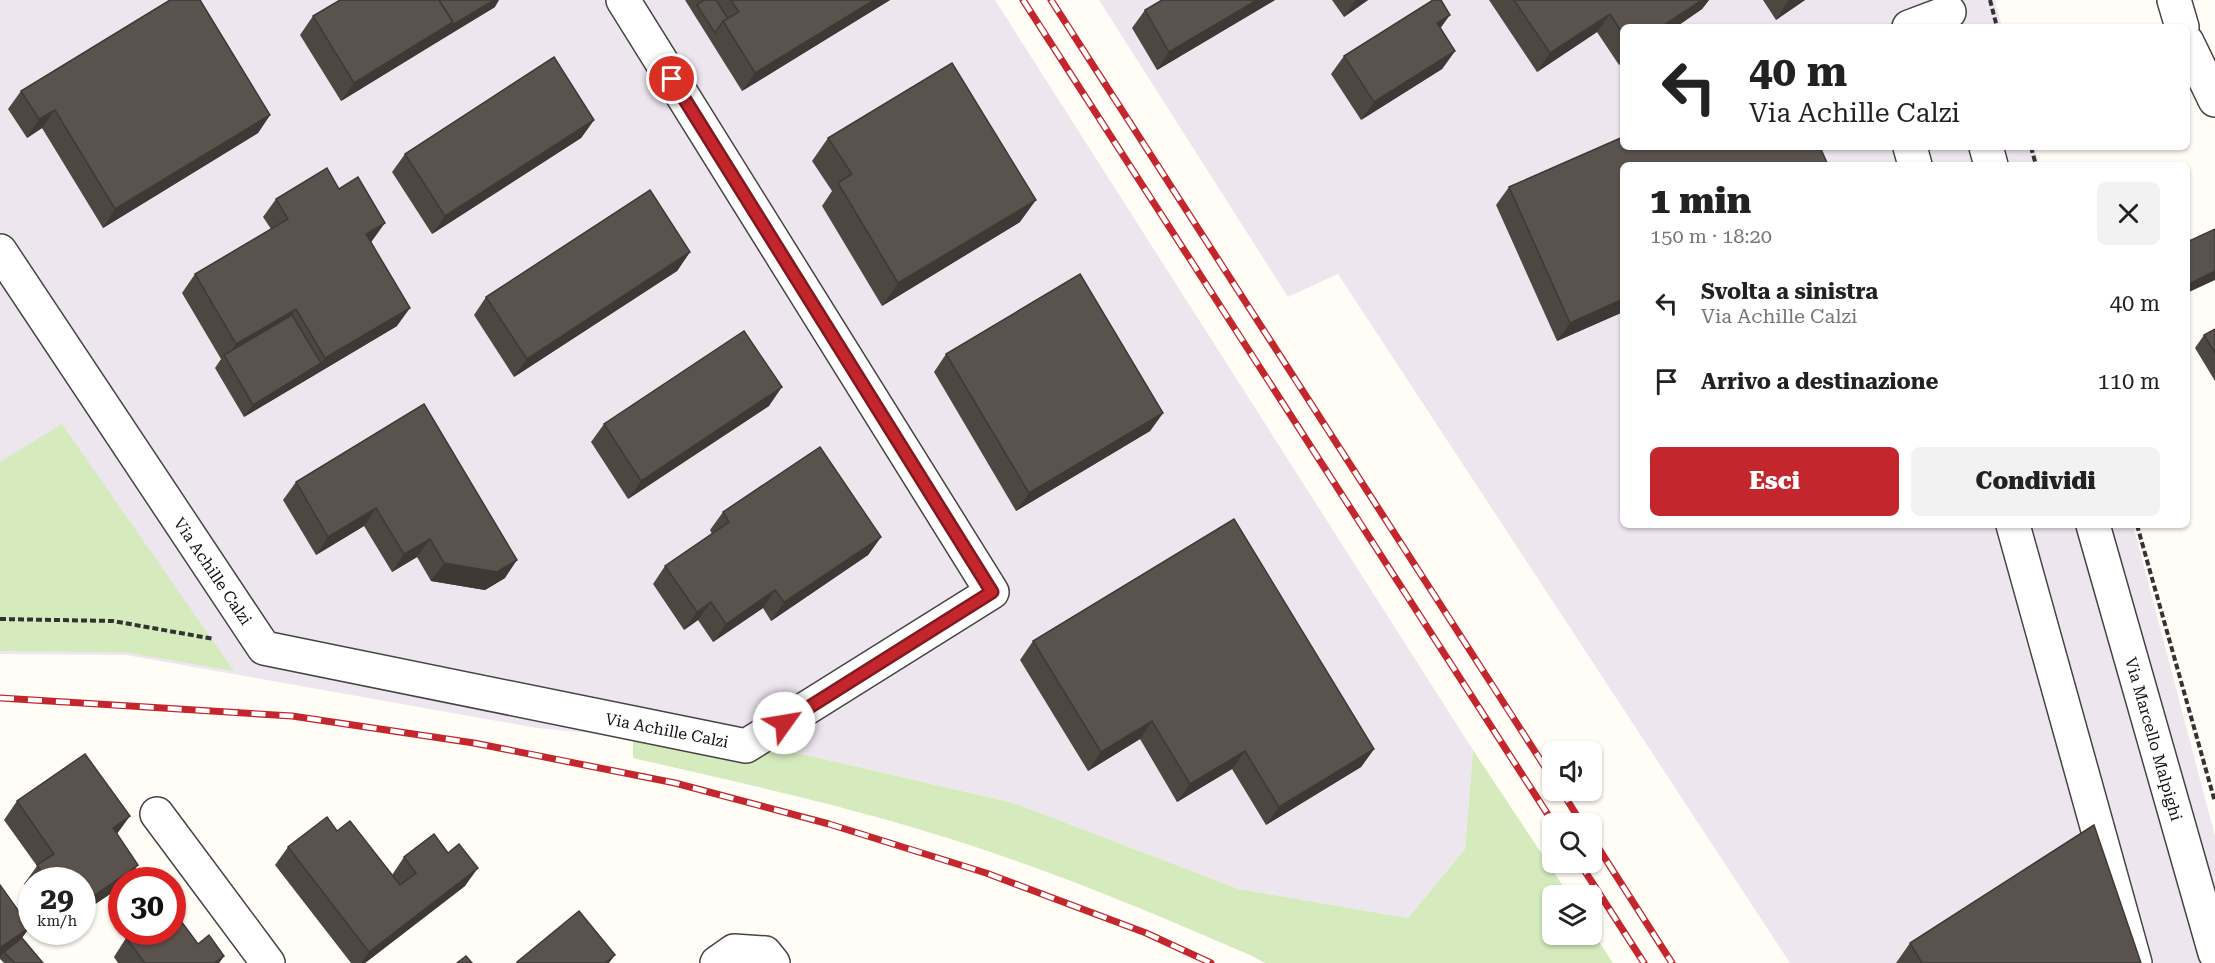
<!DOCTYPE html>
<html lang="it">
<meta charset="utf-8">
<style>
body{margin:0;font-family:"Roboto Serif",serif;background:#f2f2f2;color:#222;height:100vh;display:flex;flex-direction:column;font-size:22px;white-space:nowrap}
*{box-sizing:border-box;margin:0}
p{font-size:20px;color:#767676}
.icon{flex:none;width:33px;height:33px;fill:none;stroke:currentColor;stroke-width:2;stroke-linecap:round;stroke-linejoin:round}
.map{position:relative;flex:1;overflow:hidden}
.drawer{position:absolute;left:1620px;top:162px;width:570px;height:366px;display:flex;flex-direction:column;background:#fff;border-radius:9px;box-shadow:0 2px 4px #0004}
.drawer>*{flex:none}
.guide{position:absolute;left:1620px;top:24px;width:570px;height:126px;border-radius:9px;box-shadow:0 2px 4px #0004;background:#fff;color:#222;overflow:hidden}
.controls{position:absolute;left:1542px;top:741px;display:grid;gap:12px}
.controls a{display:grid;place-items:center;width:60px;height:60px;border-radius:9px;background:#fff;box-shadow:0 2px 4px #0004;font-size:30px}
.speed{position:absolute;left:18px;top:867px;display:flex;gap:12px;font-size:30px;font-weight:700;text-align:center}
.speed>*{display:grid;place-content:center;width:78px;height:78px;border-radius:50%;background:#fff;box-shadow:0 2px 4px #0004;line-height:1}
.speed small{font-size:15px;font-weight:400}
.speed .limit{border:9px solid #d22;background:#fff;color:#111}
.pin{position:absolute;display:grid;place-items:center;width:51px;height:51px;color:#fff;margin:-26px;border:3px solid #fff;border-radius:50%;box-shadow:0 2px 6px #0007}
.me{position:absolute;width:66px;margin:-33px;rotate:58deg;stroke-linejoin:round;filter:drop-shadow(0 0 4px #0008)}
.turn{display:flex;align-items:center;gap:21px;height:126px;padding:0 30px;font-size:27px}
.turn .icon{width:78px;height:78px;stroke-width:2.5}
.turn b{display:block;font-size:42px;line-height:51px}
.round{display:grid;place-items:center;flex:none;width:63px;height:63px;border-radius:9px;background:#f2f2f2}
.summary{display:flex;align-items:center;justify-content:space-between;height:102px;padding:0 30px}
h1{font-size:36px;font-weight:800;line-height:45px}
.cta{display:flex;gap:12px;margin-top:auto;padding:12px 30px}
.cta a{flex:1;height:69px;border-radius:9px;background:#c4262e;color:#fff;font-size:24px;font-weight:800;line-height:69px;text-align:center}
.cta a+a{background:#f2f2f2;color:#222}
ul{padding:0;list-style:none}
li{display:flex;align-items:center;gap:18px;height:78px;padding:0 30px}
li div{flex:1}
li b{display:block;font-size:22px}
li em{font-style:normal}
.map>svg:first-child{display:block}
.industrial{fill:#eee6ef}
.green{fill:#d5ebbd}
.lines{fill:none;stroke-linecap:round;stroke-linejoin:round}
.minor-casing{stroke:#444;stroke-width:36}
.path{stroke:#333;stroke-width:4;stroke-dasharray:6 3;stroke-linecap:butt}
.minor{stroke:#fff;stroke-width:33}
.rail-casing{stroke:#c4262e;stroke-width:7}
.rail{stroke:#fff;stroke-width:4.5;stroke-dasharray:14;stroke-linecap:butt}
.wall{fill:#4d4742}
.shaded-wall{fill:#3f3936}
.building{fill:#5a524d;stroke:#3f3936;stroke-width:1.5}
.route-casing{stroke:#7f191e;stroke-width:15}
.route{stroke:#c4262e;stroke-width:10}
.labels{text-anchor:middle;stroke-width:6;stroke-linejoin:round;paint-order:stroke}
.street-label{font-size:16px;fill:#111;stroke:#fff}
</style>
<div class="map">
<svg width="2215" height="963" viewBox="0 0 2215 963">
<rect width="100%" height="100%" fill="#fffdf5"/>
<!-- industrial -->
<g class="industrial">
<path d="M0 0H995L1473 750 1465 849 1408 918 1239 889 1014 803 798 753 537 728 126 655 0 654Z"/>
<path d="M1099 0H1995L2002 27H1623V147H2034L2039 165H1623V525H2133L2215 836V963H1790L1338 274 1288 297Z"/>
</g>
<!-- green -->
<g class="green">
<path d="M62 424 234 671 124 652 0 651V462Z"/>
<path d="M633 737 798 753 1014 803 1239 889 1408 918 1465 849 1473 750 1569 895 1552 896V934H1592V931L1613 963H1265L1250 955C1152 913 1055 872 954 840 849 806 740 783 633 758Z"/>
</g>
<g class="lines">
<!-- minor casing -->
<g class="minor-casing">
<g id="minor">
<path d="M2174 0 2182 27"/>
<path d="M1909 27 1949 12"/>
<path d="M2187 42 2215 100"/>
<path d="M1910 147 1915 165"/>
<path d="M1986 147 1991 165"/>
<path d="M0 251 264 648 746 746 992 592 623 0"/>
<path d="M2013 525 2135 963"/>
<path d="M2093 525 2215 953"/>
<path d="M157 814 268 963"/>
<path d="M717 963 734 951 765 953 773 963"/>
</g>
</g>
<!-- path -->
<g class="path">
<path d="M1990 0 1997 27"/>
<path d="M2031 147 2036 165"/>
<path d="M2137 525 2215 802"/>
<path d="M0 619 113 621 214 639"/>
</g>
<!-- minor -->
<use href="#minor" class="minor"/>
<!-- rail casing -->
<g class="rail-casing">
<g id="rail">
<path d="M1023 0 1554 824"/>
<path d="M1051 0 1552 778"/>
<path d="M0 698 292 716 474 743 675 783 829 824 986 873 1146 933 1211 963"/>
<path d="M1561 790 1582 824"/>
<path d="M1592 838 1672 963"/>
<path d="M1579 862 1644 963"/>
</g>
</g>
<!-- rail -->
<use href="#rail" class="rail"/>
</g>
<!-- wall -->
<g class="wall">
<path d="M685 0H890L742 91Z"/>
<path d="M1275 0 1157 70 1132 28 1145 10Z"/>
<path d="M1332 0H1368L1344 17Z"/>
<path d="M1489 0H1709L1702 9 1676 27H1623V62L1619 65 1597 32 1537 72Z"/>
<path d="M1763 0H1805L1776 20Z"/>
<path d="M495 7 341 101 300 35 313 16Z"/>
<path d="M1441 28 1455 51 1442 69 1361 120 1331 74 1344 56Z"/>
<path d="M21 91 270 115 258 133 103 228 42 128 27 138 8 109Z"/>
<path d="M594 120 581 138 432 234 392 172 405 154Z"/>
<path d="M828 138 1020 222 882 306 822 206 832 191 812 161Z"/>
<path d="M1623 165V312L1557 341 1496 205 1509 187Z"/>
<path d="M339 189 372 241 371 242 397 326 244 417 215 368 221 359 182 293 195 274 271 229 263 217 276 199Z"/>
<path d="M690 252 677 271 514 377 474 315 486 297Z"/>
<path d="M2215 329V381L2195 348 2204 335Z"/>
<path d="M946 354 1163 413 1150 431 1016 511 934 372Z"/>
<path d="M424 404 505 578 485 590 431 581 417 557 392 572 364 526 316 555 283 500 296 482Z"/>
<path d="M769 406 628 499 591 442 604 424Z"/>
<path d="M723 512 881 537 868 555 771 621 763 608 713 642 698 620 684 630 653 584 665 566 712 534 710 530Z"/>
<path d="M1033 641 1374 749 1361 767 1266 825 1232 769 1177 802 1140 739 1088 771 1020 660Z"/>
<path d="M17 801 117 834 138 865 127 880H122V886L82 913V880H32V894L24 884 37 866 4 820Z"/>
<path d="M337 831 392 875 404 857 465 886 365 963H351L275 865 288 847Z"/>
<path d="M0 885 22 938 43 963H4L0 959Z"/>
<path d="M126 938 198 944 224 956 219 963H118L114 957Z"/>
<path d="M1910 943 2141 963H1896Z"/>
</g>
<!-- shaded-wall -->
<g class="shaded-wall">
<path d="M494 0H499L495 7 440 40 449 27Z"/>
<path d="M874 0H890L742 91 755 73Z"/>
<path d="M1257 0H1275L1157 70 1169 52Z"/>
<path d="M1356 0H1368L1344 17Z"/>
<path d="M1702 0H1709L1702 9 1676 27H1661Z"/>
<path d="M1790 0H1805L1776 20 1788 1Z"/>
<path d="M1610 14 1597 32 1537 72 1550 53Z"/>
<path d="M1450 15 1437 33V23Z"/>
<path d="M453 22 440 40 341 101 354 83Z"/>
<path d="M1455 51 1442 69 1361 120 1374 102Z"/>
<path d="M55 110 42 128 27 138 39 119Z"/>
<path d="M270 115 258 133 103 228 115 209Z"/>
<path d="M594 120 581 138 432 234 445 216Z"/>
<path d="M1036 200 1020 222 882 306 898 283Z"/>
<path d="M385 223 372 241 353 253 366 234Z"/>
<path d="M690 252 677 271 514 377 527 359Z"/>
<path d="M2215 271V280L2187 293V285Z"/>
<path d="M1623 299V312L1557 341 1570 323Z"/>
<path d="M410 308 397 326 244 417 253 405 321 363 325 358Z"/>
<path d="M296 309 283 327 226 359 236 344Z"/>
<path d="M782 387 769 406 628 499 641 481Z"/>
<path d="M1163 413 1150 431 1016 511 1029 493Z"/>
<path d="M376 508 364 526 316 555 328 537Z"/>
<path d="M881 537 868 555 771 621 784 602Z"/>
<path d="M430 539 417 557 392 572 404 554Z"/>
<path d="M517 560 505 578 485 590 431 581 444 563Z"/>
<path d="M775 590 763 608 713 642 726 624Z"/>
<path d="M711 602 698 620 684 630 697 612Z"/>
<path d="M1152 721 1140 739 1088 771 1101 752Z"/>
<path d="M1374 749 1361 767 1266 825 1279 807Z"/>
<path d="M1245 751 1232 769 1177 802 1190 784Z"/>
<path d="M130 816 117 834 113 828Z"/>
<path d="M138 865 127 880H122V886L82 913V904Z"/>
<path d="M478 868 465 886 365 963H361L369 952Z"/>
<path d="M30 927 17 945 4 952 0 957V948Z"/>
<path d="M615 955 609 963H605Z"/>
<path d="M224 956 219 963H214Z"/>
</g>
<!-- building -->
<g class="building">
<path d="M170 0H200L270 115 115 209 55 110 39 119 21 91Z"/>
<path d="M340 0H439L453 22 354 83 313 16Z"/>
<path d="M439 0H494L449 27 453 22Z"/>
<path d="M704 0H716L728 19 723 21 715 33 697 5Z"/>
<path d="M731 0H874L755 73 723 21 739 12Z"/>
<path d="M1162 0H1257L1169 52 1145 10Z"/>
<path d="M1433 0H1441L1450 15 1437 23 1455 51 1374 102 1344 56Z"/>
<path d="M1514 0H1702L1661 27H1623V34L1610 14 1550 53Z"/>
<path d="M554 57 594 120 445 216 405 154Z"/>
<path d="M952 63 1036 200 898 283 838 183 852 174 828 138Z"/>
<path d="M1623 137V147H1820L1828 165H1623V299L1570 323 1509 187Z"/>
<path d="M327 168 339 189 358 177 385 223 366 234 410 308 325 358 296 309 236 344 195 274 288 219 276 199Z"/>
<path d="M650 190 690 252 527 359 486 297Z"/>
<path d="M2215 229V271L2187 285V242Z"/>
<path d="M1080 274 1163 413 1029 493 946 354Z"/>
<path d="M292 315 321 363 253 405 224 355Z"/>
<path d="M2215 329V353L2204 335Z"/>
<path d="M744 331 782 387 641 481 604 424Z"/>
<path d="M424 404 517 560 497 572 444 563 430 539 404 554 376 508 328 537 296 482Z"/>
<path d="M820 447 881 537 784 602 775 590 726 624 711 602 697 612 665 566 729 522 723 512Z"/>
<path d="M1234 519 1374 749 1279 807 1245 751 1190 784 1152 721 1101 752 1033 641Z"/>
<path d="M85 754 130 816 113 828 138 865 82 904V880H48L37 865 54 854 17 801Z"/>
<path d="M327 817 337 831 350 821 400 885 416 873 404 857 434 834 448 853 459 844 478 868 369 952 288 847Z"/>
<path d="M2094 825 2141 963H1922L1910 943Z"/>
<path d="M0 885 30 927 0 948Z"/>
<path d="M172 909 198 944 209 935 224 956 214 963H145L126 938 136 932H172Z"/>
<path d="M579 911 615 955 605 963H518L517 962Z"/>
<path d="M22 938 43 963H15L4 952Z"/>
<path d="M466 956 472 963H457Z"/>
</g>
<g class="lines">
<!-- route casing -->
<g class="route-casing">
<path id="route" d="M672 79 992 592 784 723"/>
</g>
<!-- route -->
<use href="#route" class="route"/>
</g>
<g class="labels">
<!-- street labels -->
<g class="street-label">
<text transform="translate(213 571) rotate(56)" y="6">Via Achille Calzi</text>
<text transform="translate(667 730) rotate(11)" y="6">Via Achille Calzi</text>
<text transform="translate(2154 739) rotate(74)" y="6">Via Marcello Malpighi</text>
</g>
</g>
</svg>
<div class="controls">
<a><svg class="icon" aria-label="sound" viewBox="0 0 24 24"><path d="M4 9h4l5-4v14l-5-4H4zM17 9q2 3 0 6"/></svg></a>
<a><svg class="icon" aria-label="search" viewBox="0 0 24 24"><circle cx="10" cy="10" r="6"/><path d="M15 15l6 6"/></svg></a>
<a><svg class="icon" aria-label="layers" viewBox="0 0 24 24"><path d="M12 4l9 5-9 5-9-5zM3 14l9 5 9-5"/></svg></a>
</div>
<div class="speed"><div>29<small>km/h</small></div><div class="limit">30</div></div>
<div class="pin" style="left:672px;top:79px;background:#d93025"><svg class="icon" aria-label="arrive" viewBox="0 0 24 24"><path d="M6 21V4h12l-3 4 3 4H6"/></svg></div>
<svg class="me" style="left:784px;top:723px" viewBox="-20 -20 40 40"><circle r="19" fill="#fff"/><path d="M0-13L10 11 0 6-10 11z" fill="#c4262e"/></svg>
<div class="guide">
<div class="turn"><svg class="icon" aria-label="left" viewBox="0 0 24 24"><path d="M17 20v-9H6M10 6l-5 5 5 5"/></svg><div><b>40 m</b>Via Achille Calzi</div></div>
</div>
<section class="drawer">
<div class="summary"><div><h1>1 min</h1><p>150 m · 18:20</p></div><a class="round"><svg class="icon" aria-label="close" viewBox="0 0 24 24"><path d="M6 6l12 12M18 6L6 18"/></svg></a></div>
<ul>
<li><svg class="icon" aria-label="left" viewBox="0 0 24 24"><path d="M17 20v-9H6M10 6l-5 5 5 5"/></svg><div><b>Svolta a sinistra</b><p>Via Achille Calzi</p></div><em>40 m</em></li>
<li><svg class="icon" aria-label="arrive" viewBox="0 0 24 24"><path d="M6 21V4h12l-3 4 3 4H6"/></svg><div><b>Arrivo a destinazione</b></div><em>110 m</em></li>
</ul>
<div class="cta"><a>Esci</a><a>Condividi</a></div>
</section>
</div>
